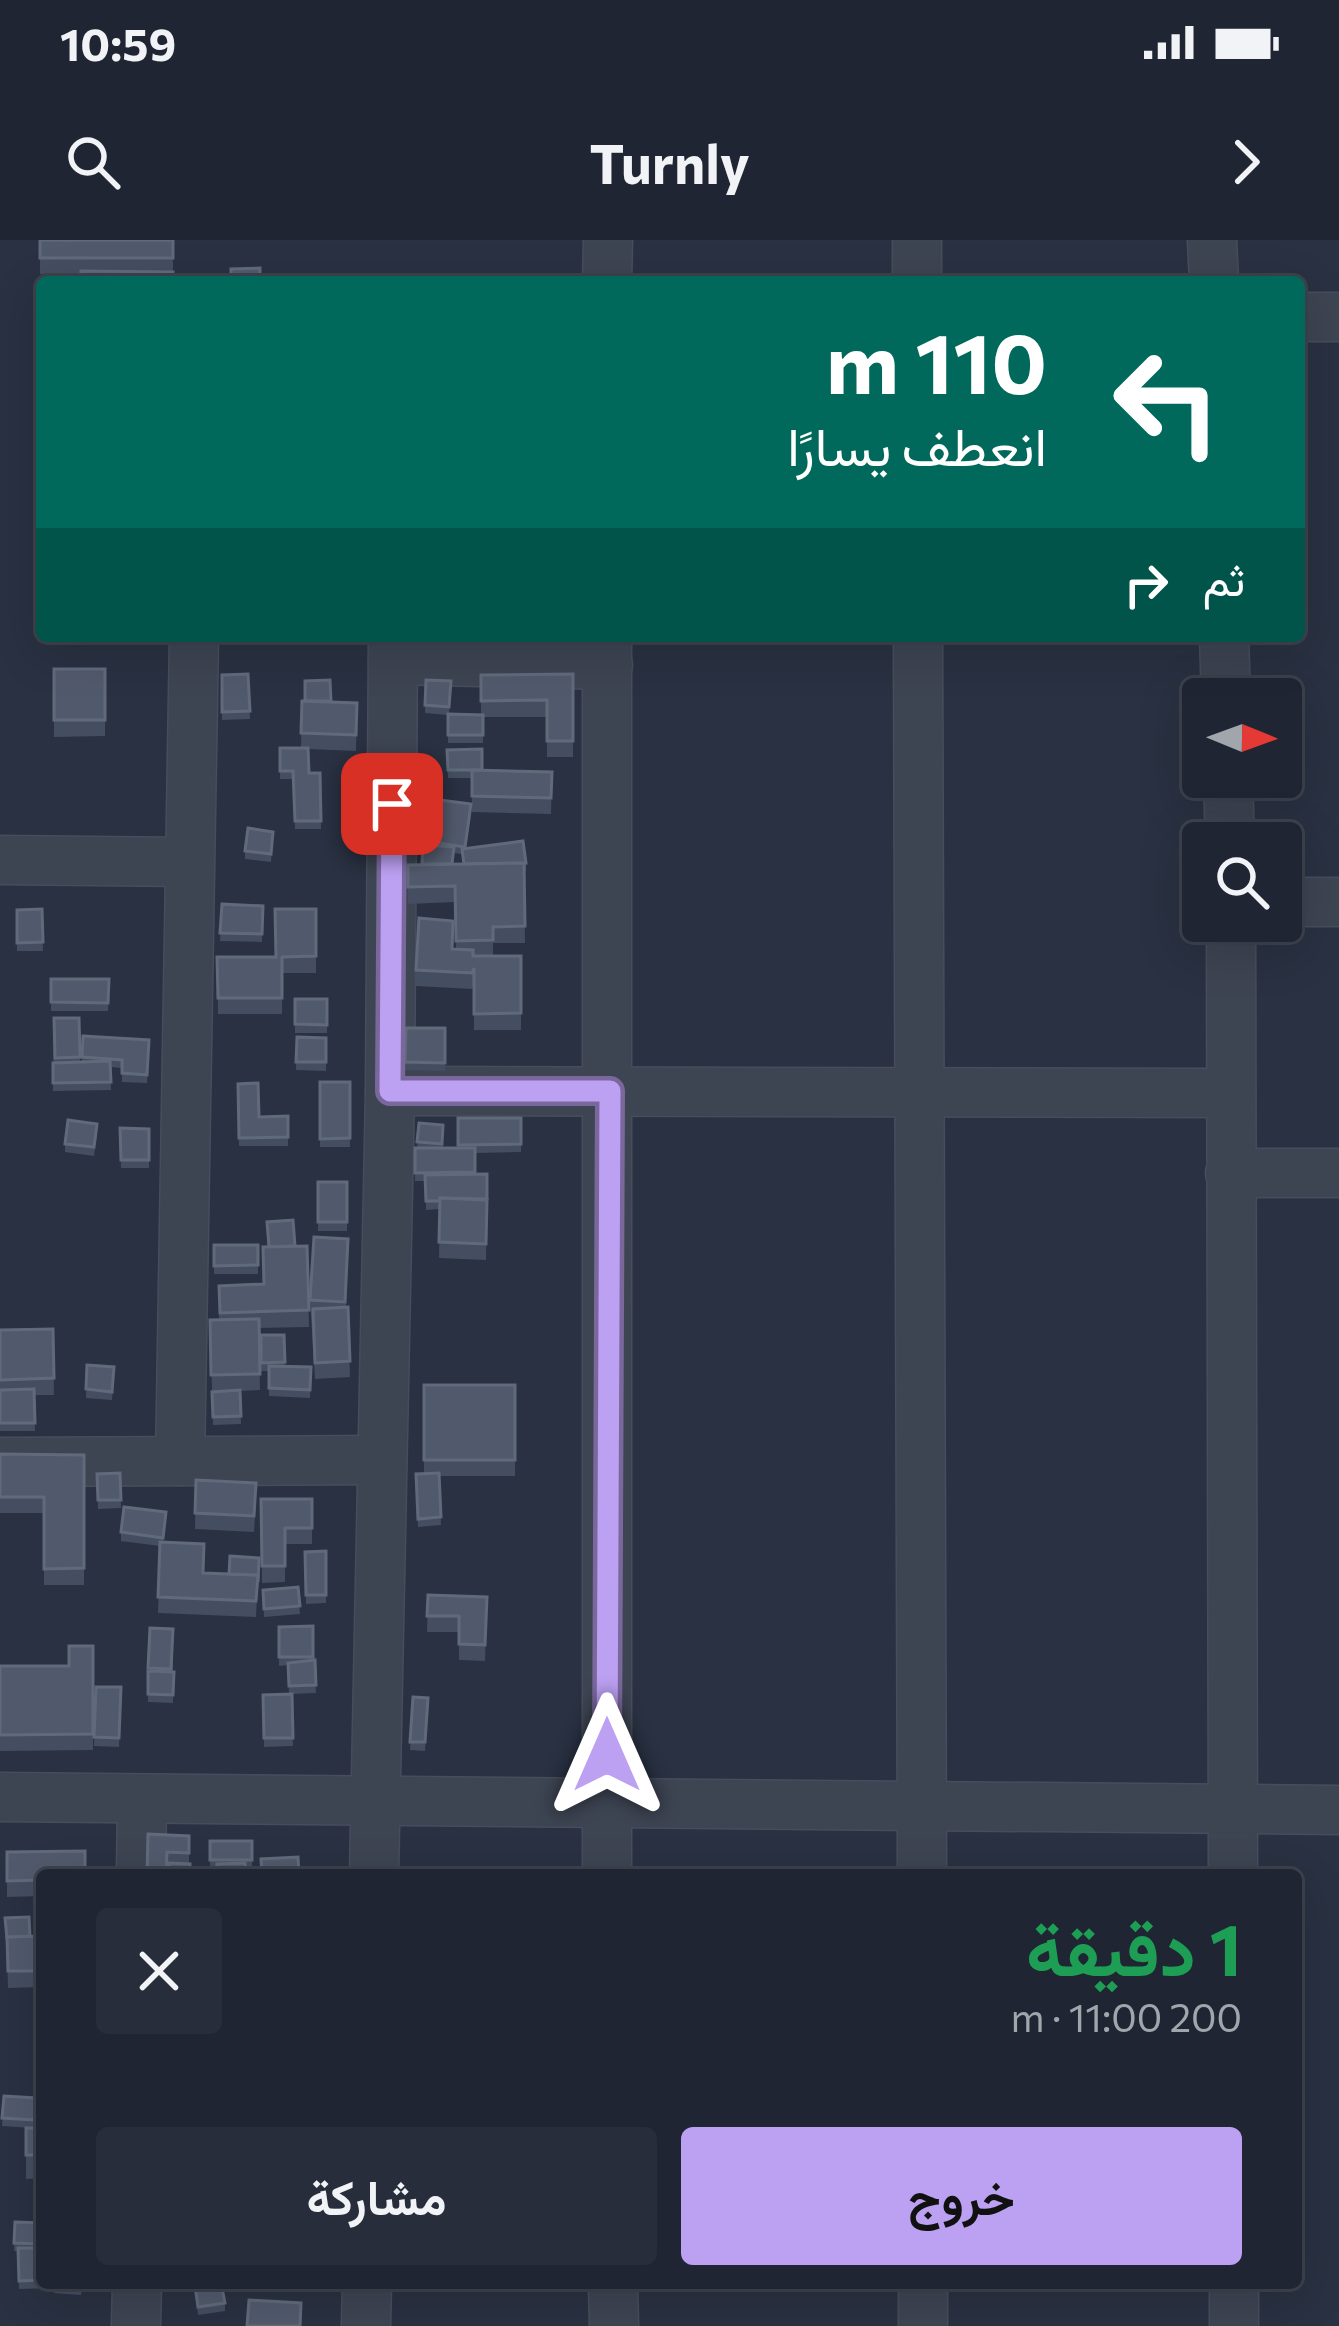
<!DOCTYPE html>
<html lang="ar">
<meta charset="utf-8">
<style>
body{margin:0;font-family:Commissioner,Vazirmatn,sans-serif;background:#272d3a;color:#f1f3f6;direction:rtl;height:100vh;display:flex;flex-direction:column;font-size:45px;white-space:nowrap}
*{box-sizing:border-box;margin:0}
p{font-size:39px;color:#a1a5ac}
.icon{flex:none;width:66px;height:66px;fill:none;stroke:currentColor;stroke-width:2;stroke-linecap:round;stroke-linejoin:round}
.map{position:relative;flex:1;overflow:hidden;direction:ltr}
.side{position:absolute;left:36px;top:1629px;width:1266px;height:420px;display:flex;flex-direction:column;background:#1f2532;border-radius:12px;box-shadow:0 12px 48px #0002,0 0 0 3px #3c424d;direction:rtl}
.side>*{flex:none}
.top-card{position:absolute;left:36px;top:36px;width:1269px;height:366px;border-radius:12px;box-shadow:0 12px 48px #0002,0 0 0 3px #3c424d;direction:rtl;background:#00695c;color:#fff;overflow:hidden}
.needle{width:78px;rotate:91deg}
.fabs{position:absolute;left:1182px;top:438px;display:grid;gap:24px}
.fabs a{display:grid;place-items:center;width:120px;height:120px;border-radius:12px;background:#1f2532;box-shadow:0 12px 48px #0002,0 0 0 3px #3c424d;font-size:60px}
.pin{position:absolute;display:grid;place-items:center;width:102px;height:102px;color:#fff;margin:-51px;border-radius:24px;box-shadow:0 6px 18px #0006}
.me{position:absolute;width:132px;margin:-66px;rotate:0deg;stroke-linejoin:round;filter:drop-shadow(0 0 9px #0008)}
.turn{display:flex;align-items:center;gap:42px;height:252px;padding:0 60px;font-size:54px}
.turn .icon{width:156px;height:156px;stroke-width:2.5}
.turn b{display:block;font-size:84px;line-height:102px}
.then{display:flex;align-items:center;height:114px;padding:0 60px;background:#0003;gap:24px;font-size:45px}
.round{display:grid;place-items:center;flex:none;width:126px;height:126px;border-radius:12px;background:#272d3a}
.head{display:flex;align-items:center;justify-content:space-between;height:204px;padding:0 60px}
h1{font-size:72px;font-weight:700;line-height:90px;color:#1e9e55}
.action{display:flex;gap:24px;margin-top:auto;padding:24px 60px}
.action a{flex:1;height:138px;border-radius:12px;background:#bca0f2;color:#111;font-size:48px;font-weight:700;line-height:138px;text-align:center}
.action a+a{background:#272d3a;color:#f1f3f6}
.status{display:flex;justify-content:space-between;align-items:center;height:84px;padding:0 60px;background:#1f2532;direction:ltr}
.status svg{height:33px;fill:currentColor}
header{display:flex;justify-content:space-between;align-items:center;height:156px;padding:0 60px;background:#1f2532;font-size:54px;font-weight:700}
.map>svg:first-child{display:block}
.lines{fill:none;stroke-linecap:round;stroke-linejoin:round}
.minor-casing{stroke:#474d5c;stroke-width:51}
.minor{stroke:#3d4452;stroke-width:48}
.wall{fill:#444e60;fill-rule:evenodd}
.building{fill:#515a6c;stroke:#616a7b;stroke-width:3}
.route-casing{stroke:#7a689d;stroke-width:30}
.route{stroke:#bca0f2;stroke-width:21}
</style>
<div class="status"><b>10:59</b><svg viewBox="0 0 49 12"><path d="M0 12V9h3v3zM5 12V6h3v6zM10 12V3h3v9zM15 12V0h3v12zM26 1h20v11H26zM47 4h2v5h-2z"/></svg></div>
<header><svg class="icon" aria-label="forward" viewBox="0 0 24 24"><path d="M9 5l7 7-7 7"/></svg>Turnly<svg class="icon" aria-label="search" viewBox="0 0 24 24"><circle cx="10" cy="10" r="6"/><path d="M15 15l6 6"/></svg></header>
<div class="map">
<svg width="1339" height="2086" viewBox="0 0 1339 2086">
<rect width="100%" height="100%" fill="#293142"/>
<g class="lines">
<!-- minor casing -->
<g class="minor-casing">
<g id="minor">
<path d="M917 0V42"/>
<path d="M1212 0 1214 42"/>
<path d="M607 42 608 0"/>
<path d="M1299 77H1339"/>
<path d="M918 396 922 1635"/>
<path d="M1224 396 1226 459"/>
<path d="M393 420 608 425"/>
<path d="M1228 537 1230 603"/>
<path d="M0 620 188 622"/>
<path d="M1281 662H1339"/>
<path d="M1231 681 1233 1635"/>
<path d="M390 851 1228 853"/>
<path d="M1230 933H1339"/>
<path d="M180 1221 194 396"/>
<path d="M0 1222 381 1220"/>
<path d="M0 1557 1339 1570"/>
<path d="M141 1635 142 1559"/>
<path d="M374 1635 390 851 393 396"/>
<path d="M607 1635V396"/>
<path d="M613 2043 614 2086"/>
<path d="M923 2043V2086"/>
<path d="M1234 2043V2086"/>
<path d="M136 2086 137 2043"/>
<path d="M366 2086 367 2043"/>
</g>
</g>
<!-- minor -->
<use href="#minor" class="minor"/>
</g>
<!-- wall -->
<g class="wall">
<path d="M40 0H173V42L81 34H40Z"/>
<path d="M54 429H105V496L54 497Z"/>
<path d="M248 434 250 479 222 480V435Z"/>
<path d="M573 434V517H547V477H483V503H448V475L425 473 426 440 451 441 449 474 481 475V435Z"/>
<path d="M302 461 357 463 356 511 308 509 309 533H320L321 589H295L293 539H280V508H301Z"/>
<path d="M447 510 482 531 552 532 551 574 472 572V538H448Z"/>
<path d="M432 559 471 572 466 609 526 623V631L524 632 525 703H493V716H521V790H474V744L472 749 416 746V730L453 709H456L455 662 408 664V625H422ZM454 613 462 614 463 624H453Z"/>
<path d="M273 592 271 622 245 619V611Z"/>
<path d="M222 664 263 666 262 702 220 701Z"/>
<path d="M42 669 43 711H17V670Z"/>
<path d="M316 669V733H282V774H218L217 717H275Z"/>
<path d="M51 739H109L108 771H51Z"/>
<rect x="295" y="759" width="32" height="34"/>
<path d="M54 778H79L80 822H82L83 796 149 800 147 843 122 842V828L111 827V850L53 851Z"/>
<path d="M406 788H445V831L405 830Z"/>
<path d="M297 797 326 798V831L296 830Z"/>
<rect x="320" y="842" width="30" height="65"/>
<path d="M238 844 259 877 288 876V906H239Z"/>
<path d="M458 878H521V912L475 913V934H487L486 1020 439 1018 440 969 426 970V941H415V908H417L419 883 443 885V908H458Z"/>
<path d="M120 888 149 889V928H121Z"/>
<path d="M97 892 94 916 65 912V904Z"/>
<rect x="318" y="942" width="29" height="49"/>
<rect x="214" y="1005" width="44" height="29"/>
<path d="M295 1006H307L309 1087 259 1088 260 1150 240 1151 241 1184 213 1185 210 1080 219 1079V1046L264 1044Z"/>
<path d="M348 1015 346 1067H348L350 1137 315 1139 310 1060Z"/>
<path d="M53 1089 54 1155H34L35 1191H0V1090Z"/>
<path d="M261 1095H284L285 1126 311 1127 310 1158 269 1156V1131H261Z"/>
<path d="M87 1125 114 1127 112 1160 86 1158Z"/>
<path d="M424 1145H515V1236H439L441 1285 418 1287 416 1234H424Z"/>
<path d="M0 1214 84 1215V1345H44V1273H0Z"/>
<path d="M120 1233 121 1268 98 1269 97 1234Z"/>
<path d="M196 1240 256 1259 254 1292 195 1289Z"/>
<path d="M261 1259H312V1304H285V1342L262 1343Z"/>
<path d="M166 1280 163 1303 204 1333 229 1334 259 1318 256 1377 158 1373 160 1306 121 1301V1292Z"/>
<path d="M326 1311V1363L306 1364 305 1312Z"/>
<path d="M298 1347 300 1374 264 1377 263 1350Z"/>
<path d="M428 1355 487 1357 485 1421 459 1420V1392H427Z"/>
<path d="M313 1386 316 1453 289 1454 288 1425 279 1426V1387Z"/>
<path d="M173 1389V1463L148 1462V1428Z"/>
<path d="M93 1406V1510L0 1511V1426H69Z"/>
<path d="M96 1447H121L119 1507 94 1506Z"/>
<path d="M292 1454 293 1506 264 1507 263 1455Z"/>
<path d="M413 1457 428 1458 425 1511 410 1510Z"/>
<path d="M148 1594 189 1596V1624L167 1628Z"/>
<rect x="210" y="1601" width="42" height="27"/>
<path d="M7 1612 42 1635V1656L7 1657Z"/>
<path d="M42 1696V1747L8 1748 7 1707 30 1697Z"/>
<path d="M4 1856 36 1858 34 1888H42V1938L26 1939V1888H32L2 1886Z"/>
<path d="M15 1982 42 1983V2043H52V2048L19 2049 18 2011H14Z"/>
<path d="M54 2043H82L81 2055 54 2053Z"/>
<path d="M195 2046 225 2063V2071L198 2075Z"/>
</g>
<!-- building -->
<g class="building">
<rect x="40" y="0" width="133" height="18"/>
<path d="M260 28V42H231V29Z"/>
<path d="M81 31 173 32V42H81Z"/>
<rect x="54" y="429" width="51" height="51"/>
<path d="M248 434 250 471 222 472V435Z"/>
<path d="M573 434V501H547V460L481 461V435Z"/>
<path d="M330 440 331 461H305V441Z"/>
<path d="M426 440 451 441 449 467 425 465Z"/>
<path d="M302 461 357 463 356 495 301 493Z"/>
<path d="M448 474 483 475V495H448Z"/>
<path d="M280 508H308L309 533H320L321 581H295L293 531H280Z"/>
<path d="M482 509V530H448L447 510Z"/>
<path d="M472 530 552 532 551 558 472 556Z"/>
<path d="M432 559 471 564 465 607 426 601Z"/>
<path d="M248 588 273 592 271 614 245 611Z"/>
<path d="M523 601 526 623 464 624 462 609Z"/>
<path d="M423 605 454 607 452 624H422Z"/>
<path d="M524 623 525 686 493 687V700L456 701 455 646 408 647V625Z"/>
<path d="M222 664 263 666 262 694 220 693Z"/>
<path d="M42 669 43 702 17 703V670Z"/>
<path d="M275 669H316V716L282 717V758H218L217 717H276Z"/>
<path d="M419 678 453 681 452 709 473 710V716H521V773L474 774V728L472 733 416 730Z"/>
<path d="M51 739H109L108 763 51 762Z"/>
<path d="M295 759H327V785L295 784Z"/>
<path d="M54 778H79L80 817 55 818Z"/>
<path d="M406 788H445V823L405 822Z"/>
<path d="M83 796 149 800 147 835 122 833V820L82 817Z"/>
<path d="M297 797 326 798V822H296Z"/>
<path d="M110 821 111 842 53 843V823Z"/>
<path d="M320 842H350V898L320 899Z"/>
<path d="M258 843 259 877 288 876V897L239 898 238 844Z"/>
<path d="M458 878H521V904L458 905Z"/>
<path d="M68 880 97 884 94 907 65 904Z"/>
<path d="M419 883 443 885 442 904 417 902Z"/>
<path d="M120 888 149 889V920H121Z"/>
<path d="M415 908H475V932L415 933Z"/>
<path d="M487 934V959L440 958V961H426L425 935Z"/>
<rect x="318" y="942" width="29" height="40"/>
<path d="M440 958 487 960 486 1004 439 1002Z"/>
<path d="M293 980 295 1006 269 1007 267 982Z"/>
<path d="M314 997 348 999 345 1062 310 1060Z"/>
<path d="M214 1005H258V1025L214 1026Z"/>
<path d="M307 1006 309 1070 220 1073 219 1046 264 1044 263 1007Z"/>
<path d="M348 1067 350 1121 315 1123 313 1069Z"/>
<path d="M259 1079 260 1134 211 1135 210 1080Z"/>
<path d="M53 1089 54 1138 0 1140V1090Z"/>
<path d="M261 1095H284L285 1122 261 1123Z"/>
<path d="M87 1125 114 1127 112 1152 86 1149Z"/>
<path d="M269 1126 311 1127 310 1150 269 1148Z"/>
<rect x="424" y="1145" width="91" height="75"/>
<path d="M34 1149 35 1183H0V1150Z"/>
<path d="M240 1150 241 1176 213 1177 212 1152Z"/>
<path d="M0 1214 84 1215V1328L44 1329V1257H0Z"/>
<path d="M120 1233 121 1260H98L97 1234Z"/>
<path d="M439 1233 441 1277 418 1279 416 1234Z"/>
<path d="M196 1240 256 1243 254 1276 195 1273Z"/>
<path d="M261 1259H312V1288H285V1326H262Z"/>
<path d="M124 1267 166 1272 163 1298 121 1292Z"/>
<path d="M160 1302 204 1304 203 1333 258 1335 256 1361 158 1357Z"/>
<path d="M326 1311V1355H306L305 1312Z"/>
<path d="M230 1316 259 1318 258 1342V1335L229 1334Z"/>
<path d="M298 1347 300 1366 264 1369 263 1350Z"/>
<path d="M428 1355 487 1357 485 1405 459 1404V1376H427Z"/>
<path d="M313 1386V1417H279V1387Z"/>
<path d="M150 1388 173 1389 171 1429 148 1428Z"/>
<path d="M69 1406H93V1494L0 1495V1426H69Z"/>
<path d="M315 1420 316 1445 289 1446 288 1423Z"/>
<path d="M148 1431 174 1432 173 1455 148 1454Z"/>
<path d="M96 1447H121L119 1498 94 1497Z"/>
<path d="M292 1454 293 1498H264L263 1455Z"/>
<path d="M413 1457 428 1458 425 1502H410Z"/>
<path d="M148 1594 189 1596V1613L167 1612 166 1635H147Z"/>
<rect x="210" y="1601" width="42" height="19"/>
<path d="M85 1611V1635H42V1640L7 1641V1612Z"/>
<path d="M298 1617 299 1635H262L261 1619Z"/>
<path d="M169 1623 190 1624V1635H169Z"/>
<path d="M245 1623 246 1635H217V1624Z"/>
<path d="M29 1677 30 1697H7V1699L5 1678Z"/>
<path d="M42 1696V1731H8L7 1697Z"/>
<path d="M4 1856 36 1858 34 1880 2 1878Z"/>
<rect x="26" y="1888" width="16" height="27"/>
<path d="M15 1982 42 1983V2004L14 2003Z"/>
<path d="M18 2008H42V2040L19 2041Z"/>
<path d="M54 2043H81V2047L54 2045Z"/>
<path d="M213 2043H221L225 2063 198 2067 195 2046Z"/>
<path d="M249 2060 301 2063 300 2086H247Z"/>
</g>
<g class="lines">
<!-- route casing -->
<g class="route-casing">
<path id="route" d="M392 564 390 851H610L607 1515"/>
</g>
<!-- route -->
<use href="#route" class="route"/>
</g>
</svg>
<div class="fabs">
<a><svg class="needle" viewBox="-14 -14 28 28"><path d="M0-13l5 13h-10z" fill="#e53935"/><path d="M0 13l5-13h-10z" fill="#a1a5ac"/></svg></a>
<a><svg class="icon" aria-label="search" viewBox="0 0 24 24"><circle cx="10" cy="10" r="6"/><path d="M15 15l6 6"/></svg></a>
</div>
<div class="pin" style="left:392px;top:564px;background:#d93025"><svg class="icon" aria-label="arrive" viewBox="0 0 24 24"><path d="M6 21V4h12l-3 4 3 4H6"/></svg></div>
<svg class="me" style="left:607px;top:1515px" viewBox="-20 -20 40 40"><path d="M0-17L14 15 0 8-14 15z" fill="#bca0f2" stroke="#fff" stroke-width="4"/></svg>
<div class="top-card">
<div class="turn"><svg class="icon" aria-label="left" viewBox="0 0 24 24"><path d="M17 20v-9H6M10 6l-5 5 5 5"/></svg><div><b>110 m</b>انعطف يسارًا</div></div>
<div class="then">ثم<svg class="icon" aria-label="right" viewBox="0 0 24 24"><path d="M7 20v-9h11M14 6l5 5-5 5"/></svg></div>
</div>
<section class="side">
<div class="head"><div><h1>1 دقيقة</h1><p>200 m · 11:00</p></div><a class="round"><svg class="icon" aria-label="close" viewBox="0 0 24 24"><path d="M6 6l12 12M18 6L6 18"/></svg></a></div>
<div class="action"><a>خروج</a><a>مشاركة</a></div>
</section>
</div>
